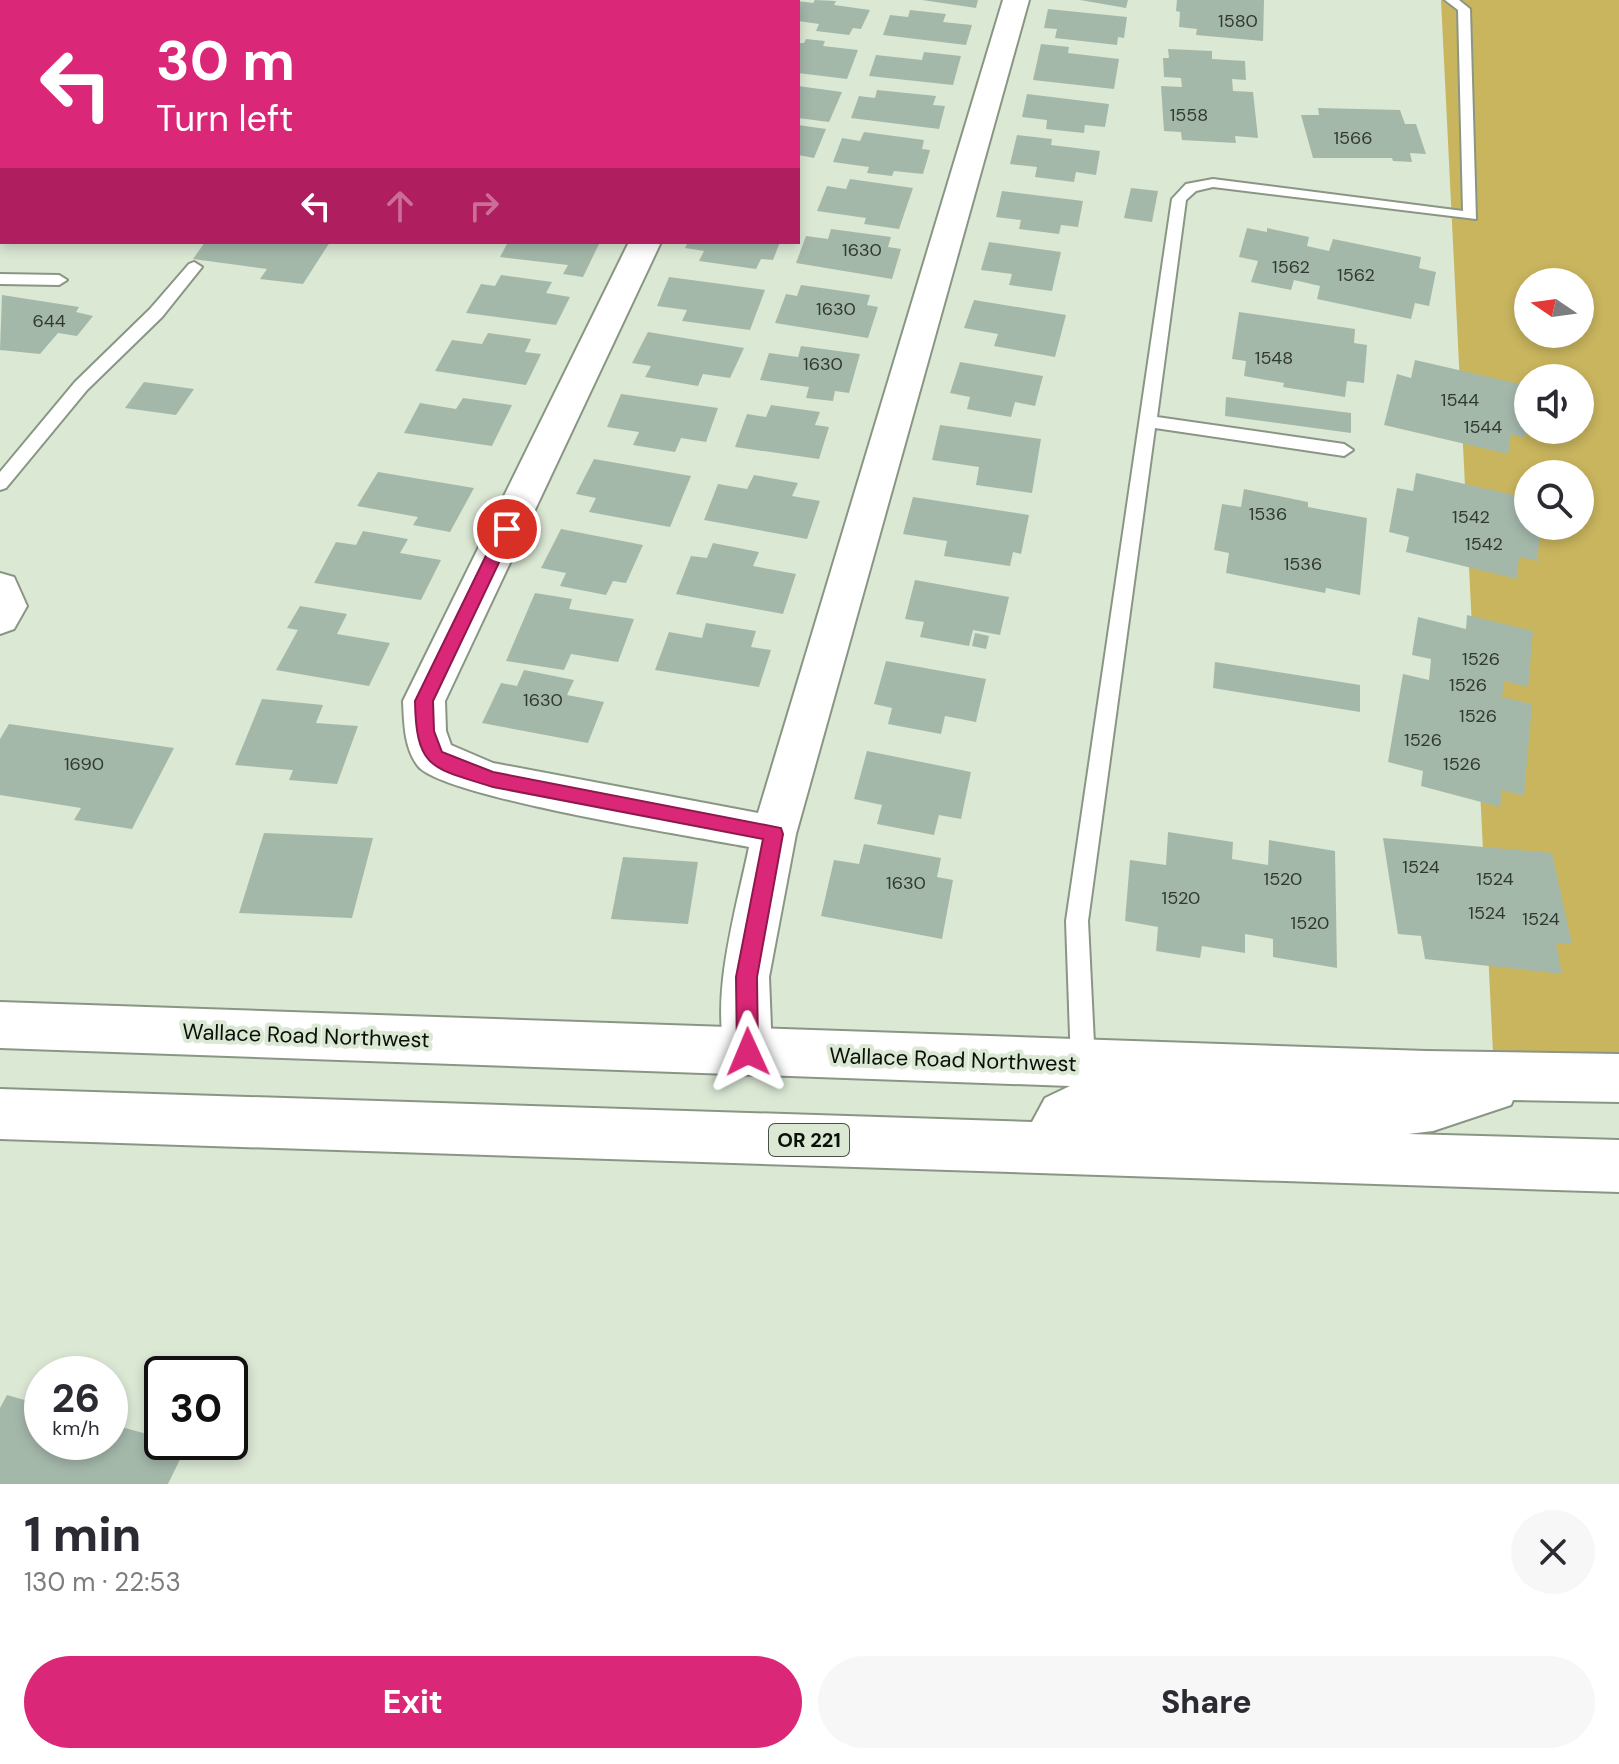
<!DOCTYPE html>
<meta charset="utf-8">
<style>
body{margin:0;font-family:"DM Sans",sans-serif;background:#f7f7f7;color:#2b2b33;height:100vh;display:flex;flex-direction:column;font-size:30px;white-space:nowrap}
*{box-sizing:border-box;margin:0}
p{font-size:26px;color:#7c7c81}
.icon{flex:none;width:44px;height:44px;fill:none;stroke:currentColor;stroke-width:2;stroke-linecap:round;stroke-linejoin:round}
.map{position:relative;height:1484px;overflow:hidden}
.panel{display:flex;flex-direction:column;background:#fff;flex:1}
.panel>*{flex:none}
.top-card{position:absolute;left:0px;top:0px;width:800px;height:244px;box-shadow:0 4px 12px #0003;background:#db2777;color:#fff;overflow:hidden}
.needle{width:52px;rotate:283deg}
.fabs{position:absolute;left:1514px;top:268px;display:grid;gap:16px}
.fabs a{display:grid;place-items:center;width:80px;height:80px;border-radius:50%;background:#fff;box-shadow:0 4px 12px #0003;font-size:40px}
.speed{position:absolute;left:24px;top:1356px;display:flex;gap:16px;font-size:40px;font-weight:700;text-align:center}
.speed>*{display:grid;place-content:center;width:104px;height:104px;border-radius:50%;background:#fff;box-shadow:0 4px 12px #0003;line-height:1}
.speed small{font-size:20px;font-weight:400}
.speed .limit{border:4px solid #111;border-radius:12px;background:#fff;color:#111}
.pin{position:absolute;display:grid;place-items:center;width:68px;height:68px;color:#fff;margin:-34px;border:4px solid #fff;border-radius:50%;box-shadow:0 2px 8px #0007}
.me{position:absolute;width:88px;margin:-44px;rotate:359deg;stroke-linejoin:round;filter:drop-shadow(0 0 6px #0008)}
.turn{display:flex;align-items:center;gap:28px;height:168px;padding:0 24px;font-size:36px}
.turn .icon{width:104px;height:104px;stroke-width:2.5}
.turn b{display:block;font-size:56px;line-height:68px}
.lanes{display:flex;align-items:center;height:76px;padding:0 24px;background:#0003;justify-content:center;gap:40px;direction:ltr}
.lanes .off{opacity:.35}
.round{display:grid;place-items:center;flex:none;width:84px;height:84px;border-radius:42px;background:#f7f7f7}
.head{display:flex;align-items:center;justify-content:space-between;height:136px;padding:0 24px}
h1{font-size:48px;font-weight:800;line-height:60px}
.cta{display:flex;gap:16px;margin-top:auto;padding:16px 24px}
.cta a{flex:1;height:92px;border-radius:48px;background:#db2777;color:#fff;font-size:32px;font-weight:800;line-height:92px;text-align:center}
.cta a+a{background:#f7f7f7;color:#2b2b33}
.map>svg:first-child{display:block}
.forest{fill:#c9b55e;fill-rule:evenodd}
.building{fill:#a4b8aa}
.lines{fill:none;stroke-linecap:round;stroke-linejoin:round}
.service-casing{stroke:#8a9684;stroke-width:4}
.minor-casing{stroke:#8a9684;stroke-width:4}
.primary-casing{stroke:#8a9684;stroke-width:4}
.service{fill:#fff;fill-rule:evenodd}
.minor{fill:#fff;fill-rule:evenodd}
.primary{fill:#fff;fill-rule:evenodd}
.route{fill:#db2777;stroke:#8e194d;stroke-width:2}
.labels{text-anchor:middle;stroke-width:8;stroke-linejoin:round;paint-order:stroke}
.number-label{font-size:18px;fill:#313931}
.shield{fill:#dbe8d4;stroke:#495046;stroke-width:2}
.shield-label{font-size:20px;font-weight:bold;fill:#0b0f09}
.street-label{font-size:22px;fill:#0b0f09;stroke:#dbe8d4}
</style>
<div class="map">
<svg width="1619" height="1484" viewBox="0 0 1619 1484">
<rect width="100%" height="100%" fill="#dbe8d4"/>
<!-- forest -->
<path class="forest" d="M1441 0H1619V1088L1495 1093ZM1528 282H1580V334H1528ZM1528 378H1580V430H1528ZM1528 474H1580V526H1528Z"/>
<!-- building -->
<g class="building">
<path d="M815 0 836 1 834 5 870 10 861 29 853 28 849 35 816 31 819 24 798 21V1L813 3Z"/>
<path d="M922 0H978L976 8Z"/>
<path d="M1080 0H1128L1126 8Z"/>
<path d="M1177 0H1264L1263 41 1196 35 1197 29 1179 27 1180 12 1176 11Z"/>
<path d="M1048 9 1127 17 1124 38 1118 37 1117 45 1055 38 1057 29 1044 28Z"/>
<path d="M910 10 946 14 943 22 972 25 966 45 883 35 890 15 908 17Z"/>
<path d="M806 39 825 41 823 46 858 50 847 79 798 73V43H804Z"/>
<path d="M1041 44 1069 47 1068 53 1119 59 1114 89 1033 80Z"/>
<path d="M1168 49 1212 51V59L1245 61 1246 80 1232 79 1233 91 1253 92 1258 138 1235 136 1236 143 1182 140 1181 132 1164 131 1161 86 1182 87 1181 78 1164 77 1163 58H1169Z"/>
<path d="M924 52 961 56 953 85 869 76 876 55 922 60Z"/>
<path d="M798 86 842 92 829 122 798 118Z"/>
<path d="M877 90 936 96 933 105 945 106 939 129 851 118 859 96 875 98Z"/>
<path d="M1027 94 1109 104 1105 127 1085 125 1084 133 1046 129 1047 120 1022 117Z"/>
<path d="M1318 108 1400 110 1405 124H1416L1426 154 1410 153 1412 162 1393 161 1392 158H1313L1301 115H1319Z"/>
<path d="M798 125 826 129 814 158 798 155Z"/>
<path d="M864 132 924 140 922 149 930 150 923 174 894 171 892 176 867 173 869 167 833 162 842 138 860 141Z"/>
<path d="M1017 135 1052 139 1051 145 1100 151 1096 175 1076 172 1074 182 1035 177 1037 167 1010 164Z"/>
<path d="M850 179 913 188 899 229 864 224 866 218 817 211 827 186 846 189Z"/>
<path d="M1131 188 1158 191 1152 222 1124 218Z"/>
<path d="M1002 191 1083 201 1078 227 1061 225 1059 234 1019 229 1021 220 996 217Z"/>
<path d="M1247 228 1267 232V228L1309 237 1307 246 1329 251 1333 239 1421 257 1419 268 1436 272 1429 306 1415 303 1411 319 1317 299 1320 286 1294 280 1291 290 1251 282 1258 261 1239 257Z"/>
<path d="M831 229 891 237 888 247 901 249 892 279 796 263 806 236 828 239Z"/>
<path d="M205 242H330L303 284 260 279 267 269 193 259Z"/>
<path d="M508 242H600L583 277 563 274 568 265 500 257Z"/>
<path d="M688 242H780L773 260 761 259 756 269 699 261 704 251 685 248Z"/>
<path d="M989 242 1061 252 1052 291 1009 285 1012 274 981 270Z"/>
<path d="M501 275 552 282 546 293 570 297 556 325 466 313 481 284 495 286Z"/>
<path d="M669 277 765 290 750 330 682 321 687 310 657 306Z"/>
<path d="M801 285 870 295 867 305 878 307 868 338 775 323 786 294 797 296Z"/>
<path d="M2 295 79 307 76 312 93 316 77 336 58 333 40 354 0 350Z"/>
<path d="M974 300 1066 315 1055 357 994 346 998 334 964 328Z"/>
<path d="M1239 312 1355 329 1354 343 1367 345 1364 383 1347 381 1345 397 1283 387 1284 383 1244 376 1246 361 1232 359Z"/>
<path d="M648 332 744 348 730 378 703 374 698 386 645 377 651 366 632 363Z"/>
<path d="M488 333 531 339 525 352 541 354 526 385 435 371 452 340 482 344Z"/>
<path d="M801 346 860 354 849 393 835 391 833 401 806 398 809 387 760 380 769 353 798 357Z"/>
<path d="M1415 360 1528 386 1525 438 1511 434 1508 454 1384 425 1397 374 1411 378Z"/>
<path d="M960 362 1043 376 1035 406 1015 402 1011 417 967 409 970 397 950 393Z"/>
<path d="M144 382 194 389 176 415 125 408Z"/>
<path d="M621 394 718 408 706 442 681 438 675 452 633 445 639 432 607 427Z"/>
<path d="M1226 397 1351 413V433L1225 416Z"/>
<path d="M463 398 512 405 492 446 404 433 420 403 456 409Z"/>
<path d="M771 405 820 412 815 425 829 427 819 459 735 447 747 414 766 417Z"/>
<path d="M940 425 1041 439 1032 493 976 485 979 467 932 460Z"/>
<path d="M594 459 691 476 670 527 589 512 596 498 576 494Z"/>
<path d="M378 472 474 488 450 532 413 525 418 517 357 506Z"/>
<path d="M1416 473 1523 497 1522 511 1528 512V526H1541L1537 561 1519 557 1517 579 1406 552 1409 537 1389 532 1397 488 1413 491Z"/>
<path d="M754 475 798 483 792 496 820 501 807 539 704 520 718 484 747 489Z"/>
<path d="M1244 489 1308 502V507L1367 518 1360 595 1326 588 1325 593 1226 573 1229 553 1214 550 1222 504 1241 507Z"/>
<path d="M913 497 1029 515 1021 554 1013 552 1010 566 944 556 947 541 903 534Z"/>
<path d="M561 529 643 545 626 583 613 581 606 595 560 586 566 573 541 568Z"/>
<path d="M363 531 408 539 400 553 441 560 421 600 314 583 336 542 356 545Z"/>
<path d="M713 543 759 552 753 566 796 574 783 614 676 594 691 556 707 558Z"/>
<path d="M915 580 1009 597 1000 635 973 630 969 646 920 637 924 622 905 619Z"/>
<path d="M535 593 572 599 569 609 634 619 618 662 571 654 564 670 506 661Z"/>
<path d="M300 606 347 614 337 634 390 643 369 686 276 670 298 630 287 628Z"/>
<path d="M1467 615 1533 631 1528 687 1504 681 1502 697 1532 704 1524 796 1502 790 1500 807 1421 786 1423 771 1388 762 1403 674 1429 680 1431 659 1412 655 1418 617 1466 629Z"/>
<path d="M706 623 756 631 751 647 771 650 759 687 655 670 669 632 702 638Z"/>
<path d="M975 633 989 636 986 649 972 646Z"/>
<path d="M886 661 986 679 976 722 945 716 941 734 888 724 892 708 874 704Z"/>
<path d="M1215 662 1360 685V712L1213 688Z"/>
<path d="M524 670 574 680 567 695 604 702 588 743 482 723 501 683 517 686Z"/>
<path d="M262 699 323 705 316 723 358 726 337 784 289 780 293 770 235 765Z"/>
<path d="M9 724 174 748 132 829 74 820 81 808 0 795V739Z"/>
<path d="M867 751 971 772 961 819 939 815 934 835 877 824 882 805 854 799Z"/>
<path d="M1168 832 1233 842 1232 859 1268 865 1269 840 1335 851 1337 968 1273 957V939L1245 934V953L1202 946 1200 958 1156 951 1158 927 1125 921 1130 860 1166 865Z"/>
<path d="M264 833 373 838 352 918 239 913Z"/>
<path d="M1383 838 1552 853 1572 944 1556 943 1562 974 1425 959 1421 936 1398 934Z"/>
<path d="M864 844 941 858 937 877 953 880 942 939 821 916 834 860 859 864Z"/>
<path d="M623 857 698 862 688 924 611 919Z"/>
<path d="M7 1395 42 1405V1442H110V1424L162 1438V1442L187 1445 168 1484H0V1408Z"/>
</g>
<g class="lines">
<!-- service casing -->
<g class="service-casing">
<g id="service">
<path d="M1445 0H1459L1470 9 1476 219 1213 187 1196 191 1186 200 1157 417 1344 444 1353 450 1344 456 1155 428 1088 921 1095 1064 1091 1072 1083 1075 1075 1072 1071 1064 1066 921 1172 199 1186 184 1213 179 1463 211 1458 10Z"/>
<rect x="0" y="181" width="2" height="8"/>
<path d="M194 262 202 267 162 317 87 390 6 488 0 490V472L75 382 150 309 189 264Z"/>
<path d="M0 274 59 275 67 280 59 285 0 284Z"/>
</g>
</g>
<!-- minor casing -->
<g class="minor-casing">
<g id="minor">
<path d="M1003 0H1029L796 834 769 977 772 1052 765 1068 748 1074 731 1068C705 1011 737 907 749 847 697 837 442 797 418 766 404 748 404 722 403 701L629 242H661L445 701 446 731 451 745 493 763 758 813Z"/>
<rect x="0" y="118" width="2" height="18"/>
<path d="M0 573 14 577 27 606 14 629 0 634Z"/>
</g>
</g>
<!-- primary casing -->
<g class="primary-casing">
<path id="primary" d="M0 1002 1426 1051 1619 1054V1102L1513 1100 1511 1105 1433 1131 1408 1134 1619 1140V1192L0 1139V1089L1032 1122 1045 1098 1070 1086 0 1048Z"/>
</g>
<!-- service -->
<use href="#service" class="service"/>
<!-- minor -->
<use href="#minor" class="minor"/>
<!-- primary -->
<use href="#primary" class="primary"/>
</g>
<!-- route -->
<path class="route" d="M507 523 515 529 433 701 434 731 442 752 493 772 781 828 783 834 757 977 758 1052 755 1059 748 1062 740 1059 737 1052 736 977 763 839 493 787C433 768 416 770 415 701L499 529Z"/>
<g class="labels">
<!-- number labels -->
<g class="number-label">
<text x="1238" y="27">1580</text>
<text x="1189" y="121">1558</text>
<text x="1353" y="144">1566</text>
<text x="862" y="256">1630</text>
<text x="1291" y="273">1562</text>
<text x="1356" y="281">1562</text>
<text x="836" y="315">1630</text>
<text x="49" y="327">644</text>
<text x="1274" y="364">1548</text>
<text x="823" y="370">1630</text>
<text x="1460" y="406">1544</text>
<text x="1483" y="433">1544</text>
<text x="1268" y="520">1536</text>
<text x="1471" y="523">1542</text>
<text x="1484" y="550">1542</text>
<text x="1303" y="570">1536</text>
<text x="1481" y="665">1526</text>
<text x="1468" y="691">1526</text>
<text x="543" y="706">1630</text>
<text x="1478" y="722">1526</text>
<text x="1423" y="746">1526</text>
<text x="84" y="770">1690</text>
<text x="1462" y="770">1526</text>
<text x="1421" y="873">1524</text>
<text x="1283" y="885">1520</text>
<text x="1495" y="885">1524</text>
<text x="906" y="889">1630</text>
<text x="1181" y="904">1520</text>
<text x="1487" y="919">1524</text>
<text x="1541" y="925">1524</text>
<text x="1310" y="929">1520</text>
</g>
<!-- shield labels -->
<rect class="shield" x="769" y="1124" width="80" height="32" rx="6"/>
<g class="shield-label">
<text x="809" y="1147">OR 221</text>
</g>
<!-- street labels -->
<g class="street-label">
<text transform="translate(306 1035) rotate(2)" y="8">Wallace Road Northwest</text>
<text transform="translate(953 1059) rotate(2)" y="8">Wallace Road Northwest</text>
</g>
</g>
</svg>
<div class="fabs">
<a><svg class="needle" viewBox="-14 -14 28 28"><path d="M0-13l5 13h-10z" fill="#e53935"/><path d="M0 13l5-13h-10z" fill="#7c7c81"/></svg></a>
<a><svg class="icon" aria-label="sound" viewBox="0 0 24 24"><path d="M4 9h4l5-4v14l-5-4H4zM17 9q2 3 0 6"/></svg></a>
<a><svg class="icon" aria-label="search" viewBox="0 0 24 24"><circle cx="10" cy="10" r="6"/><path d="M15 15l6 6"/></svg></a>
</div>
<div class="speed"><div>26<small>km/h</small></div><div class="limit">30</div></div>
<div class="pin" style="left:507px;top:529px;background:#d93025"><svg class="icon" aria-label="arrive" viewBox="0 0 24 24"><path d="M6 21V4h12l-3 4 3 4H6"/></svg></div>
<svg class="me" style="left:748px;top:1052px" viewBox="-20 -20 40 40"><path d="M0-17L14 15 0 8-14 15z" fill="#db2777" stroke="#fff" stroke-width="4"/></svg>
<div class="top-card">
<div class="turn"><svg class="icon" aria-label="left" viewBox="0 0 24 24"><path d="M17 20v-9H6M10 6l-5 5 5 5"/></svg><div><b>30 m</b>Turn left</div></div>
<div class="lanes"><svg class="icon" aria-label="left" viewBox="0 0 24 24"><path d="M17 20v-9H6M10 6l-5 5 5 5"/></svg><svg class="icon off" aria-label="ahead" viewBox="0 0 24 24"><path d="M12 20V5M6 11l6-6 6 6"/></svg><svg class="icon off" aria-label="right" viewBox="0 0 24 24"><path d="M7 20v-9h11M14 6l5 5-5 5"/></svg></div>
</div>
</div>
<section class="panel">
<div class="head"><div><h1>1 min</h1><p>130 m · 22:53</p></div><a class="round"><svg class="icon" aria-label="close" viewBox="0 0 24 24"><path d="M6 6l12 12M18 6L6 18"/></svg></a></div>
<div class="cta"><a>Exit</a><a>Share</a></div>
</section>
